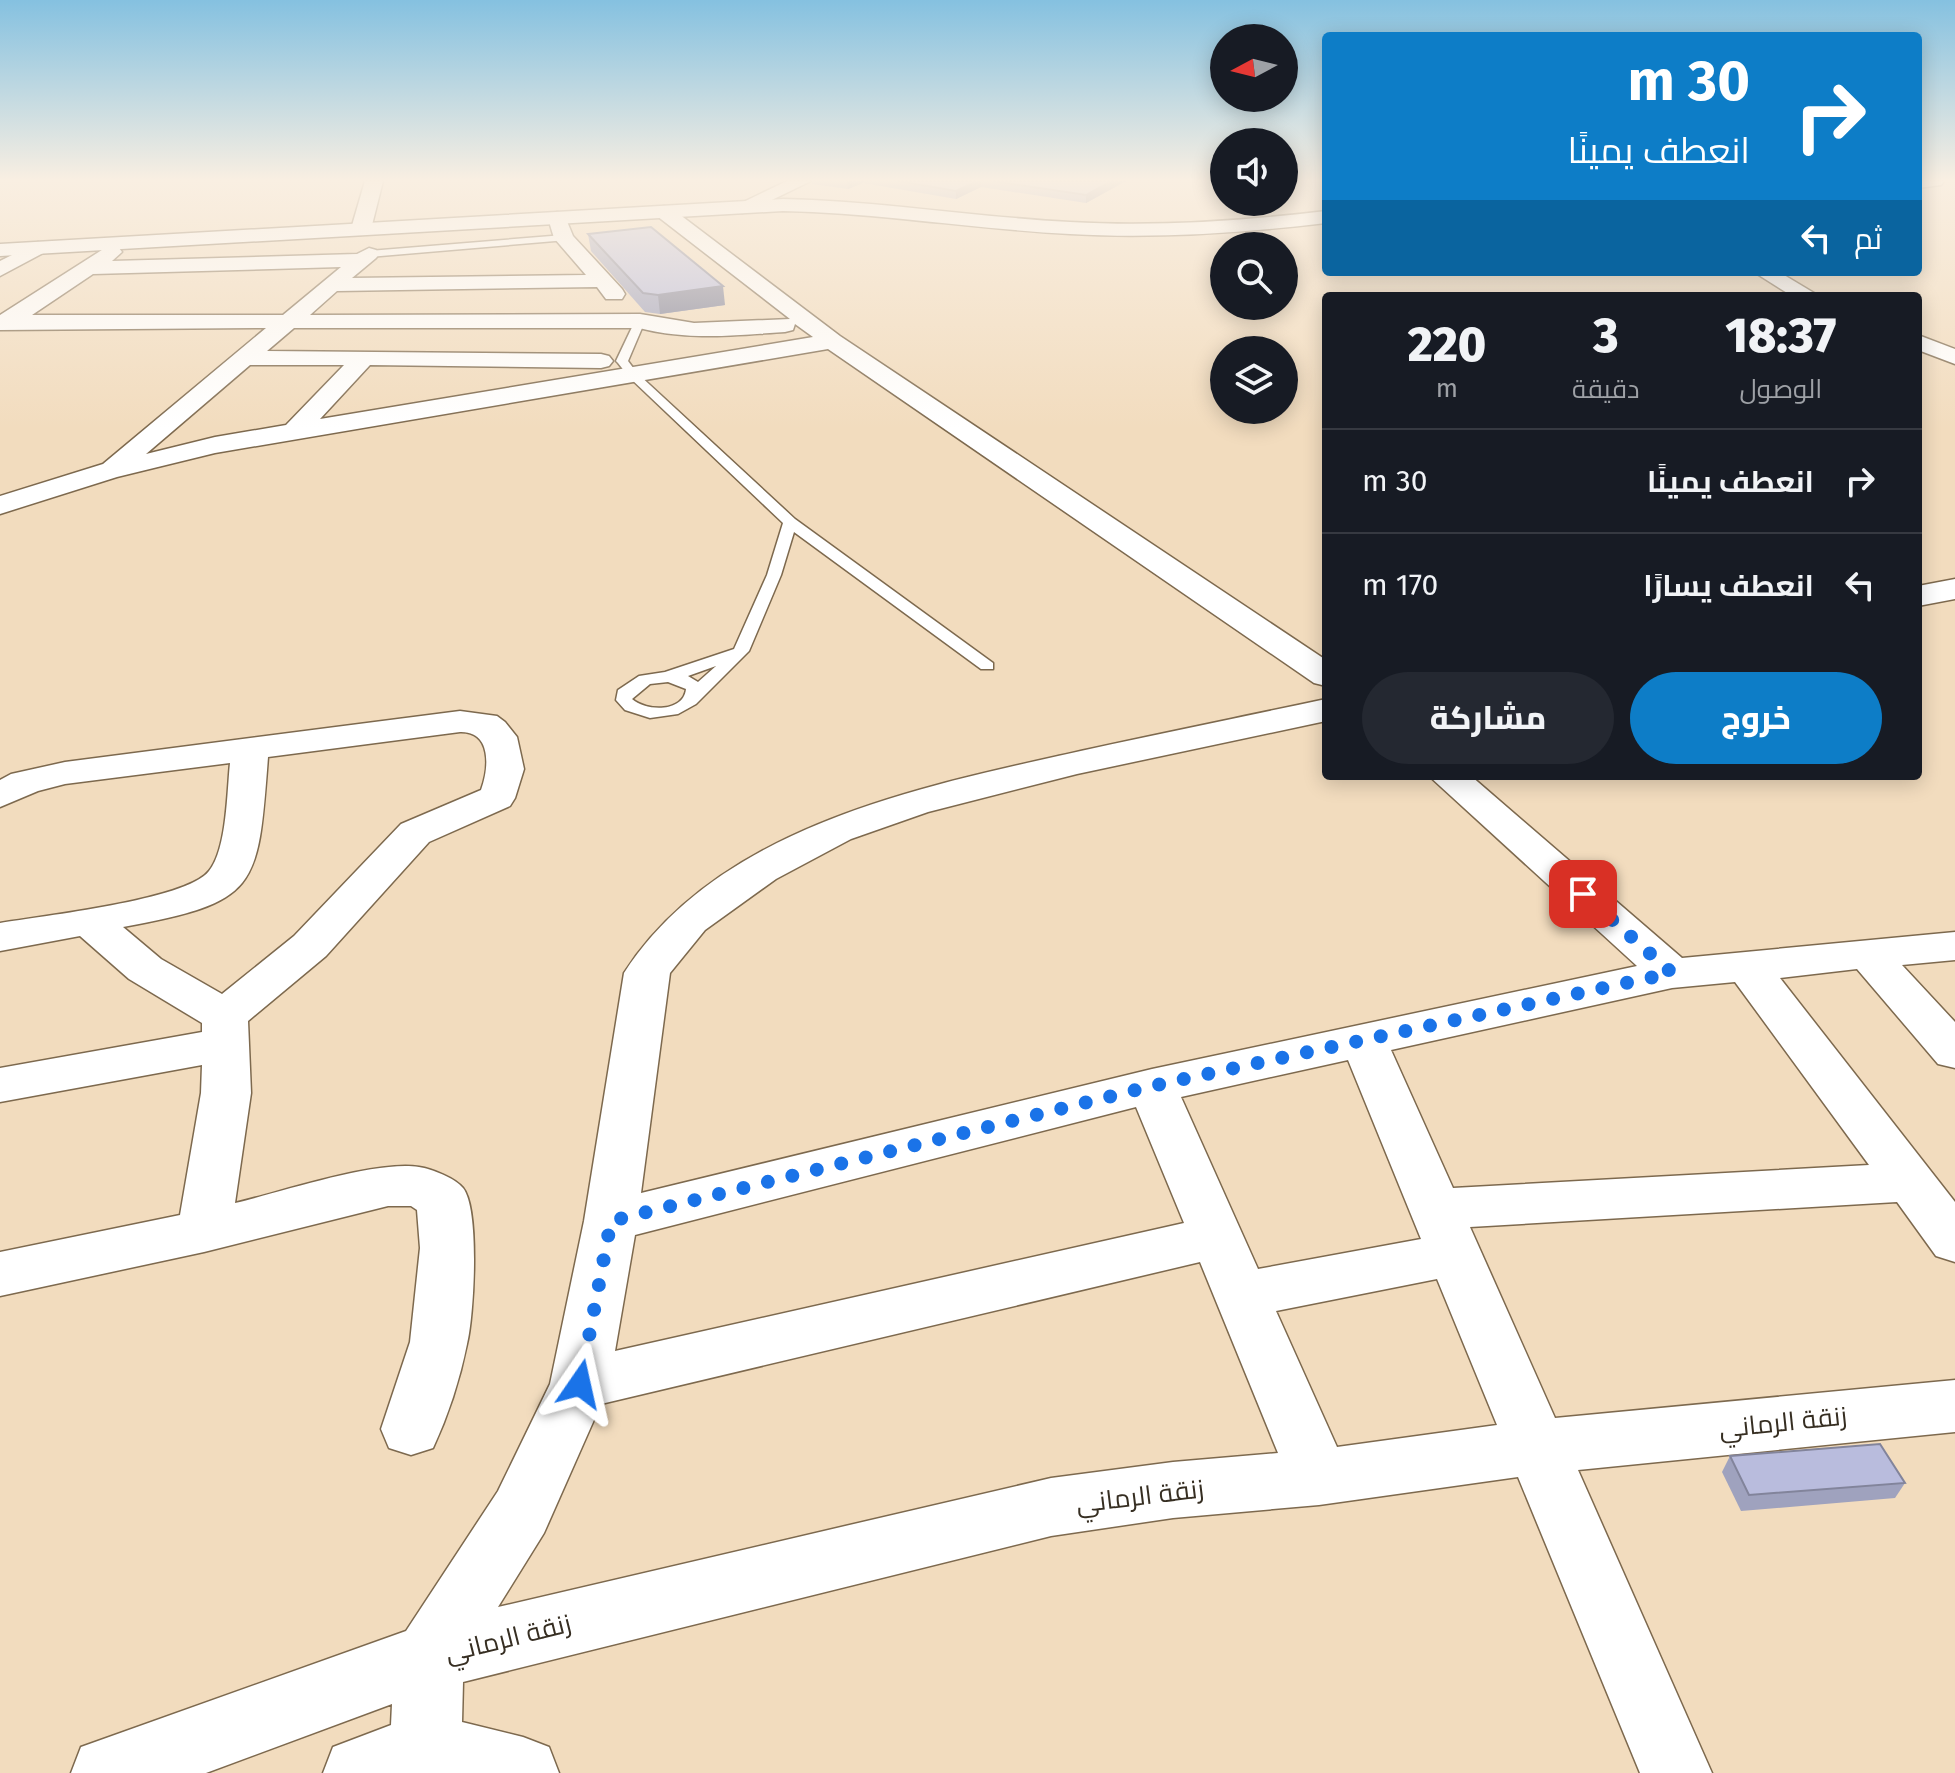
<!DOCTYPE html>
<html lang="ar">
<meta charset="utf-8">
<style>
body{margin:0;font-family:"Fira Sans",Cairo,sans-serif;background:#242831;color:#f1f3f6;direction:rtl;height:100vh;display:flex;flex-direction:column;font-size:30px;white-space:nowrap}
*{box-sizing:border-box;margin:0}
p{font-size:26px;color:#9ea1a6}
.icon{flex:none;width:44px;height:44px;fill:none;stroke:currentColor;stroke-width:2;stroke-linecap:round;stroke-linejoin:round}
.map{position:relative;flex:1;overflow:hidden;direction:ltr}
.side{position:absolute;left:1322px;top:292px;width:600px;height:488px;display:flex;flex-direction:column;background:#171b24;border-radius:8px;box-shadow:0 4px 20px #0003;direction:rtl}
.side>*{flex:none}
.hud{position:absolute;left:1322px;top:32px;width:600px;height:244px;border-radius:8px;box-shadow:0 4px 20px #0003;direction:rtl;background:#0d7dc7;color:#fff;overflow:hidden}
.needle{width:52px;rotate:263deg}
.tools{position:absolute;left:1210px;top:24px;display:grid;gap:16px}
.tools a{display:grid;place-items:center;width:88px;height:88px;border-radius:50%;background:#171b24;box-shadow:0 4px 20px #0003;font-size:40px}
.pin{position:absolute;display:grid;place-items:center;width:68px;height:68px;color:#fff;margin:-34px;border-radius:16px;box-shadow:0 4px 12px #0006}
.me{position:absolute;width:88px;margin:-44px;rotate:11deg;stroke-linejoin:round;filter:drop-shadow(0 0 6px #0008)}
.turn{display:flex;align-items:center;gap:28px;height:168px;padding:0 40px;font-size:36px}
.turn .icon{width:104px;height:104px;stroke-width:2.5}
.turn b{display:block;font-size:56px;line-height:68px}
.then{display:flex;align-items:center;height:76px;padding:0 40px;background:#0003;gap:16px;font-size:30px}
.eta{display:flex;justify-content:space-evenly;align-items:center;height:136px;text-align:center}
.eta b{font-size:48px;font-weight:800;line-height:56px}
.cta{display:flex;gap:16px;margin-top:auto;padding:16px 40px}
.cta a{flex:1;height:92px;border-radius:48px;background:#0d7dc7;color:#fff;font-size:32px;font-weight:800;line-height:92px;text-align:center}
.cta a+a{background:#242831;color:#f1f3f6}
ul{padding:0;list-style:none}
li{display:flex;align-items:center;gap:24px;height:104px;padding:0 40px;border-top:2px solid #363941}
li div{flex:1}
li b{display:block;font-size:30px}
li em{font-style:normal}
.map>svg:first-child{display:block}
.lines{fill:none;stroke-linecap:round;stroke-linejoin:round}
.service-casing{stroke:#7d694e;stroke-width:3}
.minor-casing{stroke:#7d694e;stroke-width:3}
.primary-casing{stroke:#7d694e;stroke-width:3}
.service{fill:#fff;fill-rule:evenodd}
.minor{fill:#fff;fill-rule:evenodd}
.primary{fill:#fff;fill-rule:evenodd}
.wall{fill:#9fa2be}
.shaded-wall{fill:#82849b}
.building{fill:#b9bcdd;stroke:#82849b;stroke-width:2}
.route{stroke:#1a73e8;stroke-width:14;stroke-dasharray:0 25.2}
.labels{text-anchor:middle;stroke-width:6;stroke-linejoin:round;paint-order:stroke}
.near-street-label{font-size:26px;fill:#362e22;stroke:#fff}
</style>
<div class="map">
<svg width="1955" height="1773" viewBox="0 0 1955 1773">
<rect width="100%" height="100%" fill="#f2dcbe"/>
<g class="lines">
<!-- service casing -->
<g class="service-casing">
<g id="service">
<path d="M564 235 567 240 369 257 364 254 369 251Z"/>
<path d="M640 318 645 321 628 361 637 373 795 519 993 663V669H981L794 532 781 575 749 651 696 704 678 714 650 718 625 710 616 700 618 690 639 676 665 672 734 649 767 575 783 523 629 377 618 363 616 361 635 321ZM716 666 698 682 688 676ZM668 682 686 689C684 712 647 712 632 699L650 684Z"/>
</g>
</g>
<!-- minor casing -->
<g class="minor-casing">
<g id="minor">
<path d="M365 181H383L371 229 361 235 351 229Z"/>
<path d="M787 181H811L749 211 742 213 733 207Z"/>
<path d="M664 206 671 208 840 336 1326 660V686L1314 683 828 349 215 453 117 477 0 514V496L103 464 266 328 0 330V315L105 248H119L122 252 112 261 357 254 369 248 376 250 379 254 376 258 352 278 586 275 554 238 548 218 557 212 564 214 573 236 622 289 625 294 622 299H606L597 287 337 291 310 315 640 314 694 323 790 319 657 216 655 212 657 208ZM341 267 283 315H32L93 274ZM795 324 813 337 320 419 370 365 601 368 609 366 613 361 609 356 601 354 267 351 294 328H639C688 341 736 335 785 332L793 330ZM250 365H344L286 425 215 437 146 454Z"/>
<path d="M38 242 48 248 45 252 0 276V261Z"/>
<path d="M1754 272H1779L1819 296H1792Z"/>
<path d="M1918 335 1955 349V364L1918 350Z"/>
<path d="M1955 579V599L1918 606V586Z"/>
<path d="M1326 699V721L1077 774 928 812 851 839 776 879 705 930 670 973 641 1193 1152 1069 1637 966 1429 776H1471L1682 958 1955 932V960L1902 965 1955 1022V1068L1938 1064 1857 969 1780 978 1955 1202V1262L1936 1256 1897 1202 1470 1227 1555 1418 1955 1380V1432L1578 1470 1712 1773H1640L1518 1477 1319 1505 1173 1518 1051 1536 463 1682 462 1722 523 1737 549 1747 559 1773H323L333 1747 391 1725 392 1704 206 1773H71L81 1747 406 1631 498 1491 550 1384 584 1221 624 973C715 832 905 790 1058 756 1147 736 1237 718 1326 699ZM1735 982 1869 1165 1453 1188 1391 1050 1672 988ZM1348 1060 1421 1239 1258 1269 1181 1097ZM1136 1107 1184 1223 615 1351 635 1235ZM1200 1262 1278 1453 1173 1462 1051 1478 498 1607 544 1533 601 1404ZM1437 1279 1497 1425 1337 1447 1276 1311Z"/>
<path d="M460 711 497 716 505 722 517 737 524 769 515 798 510 806 429 842 326 956 248 1021 251 1093 235 1203C282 1192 376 1160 419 1167 432 1169 455 1178 463 1188 480 1209 474 1316 467 1344 460 1379 448 1416 433 1448L411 1455 389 1448 381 1429 410 1342 420 1248 417 1210 411 1206H388L204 1252 0 1296V1252L180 1215 201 1093 202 1065 0 1102V1068L202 1032V1023L129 979 80 936 0 951V923C41 916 187 900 209 871 227 849 227 791 230 763L65 784 38 791 0 807V780L11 774 65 762ZM460 732C492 731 489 768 481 790L401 824 294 936 222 994 161 959 123 927C258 902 258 890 268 757Z"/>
</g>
</g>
<!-- primary casing -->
<g class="primary-casing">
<g id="primary">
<path d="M1918 181H1944L1941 185 1918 188Z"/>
<path d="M783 199C879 201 974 217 1070 222 1155 227 1241 221 1326 211V223C1241 233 1155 239 1070 234 974 229 879 213 783 211L0 256V244Z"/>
</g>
</g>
<!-- service -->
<use href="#service" class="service"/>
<!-- minor -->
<use href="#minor" class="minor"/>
<!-- primary -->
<use href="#primary" class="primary"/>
</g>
<!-- wall -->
<g class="wall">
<path d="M812 181H1126L1086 203 981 187 956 199 863 183 848 189 812 184Z"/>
<path d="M588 234 725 305 660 314 645 312 591 251Z"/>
<path d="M1730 1456 1905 1483 1895 1498 1741 1511 1722 1472Z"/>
</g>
<!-- shaded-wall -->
<g class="shaded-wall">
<path d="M847 181H863V183L848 189Z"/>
<path d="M977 181H981V187L956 199V191Z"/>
<path d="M1111 181H1126L1086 203V195Z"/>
<path d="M723 286 725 305 660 314 658 295Z"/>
</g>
<!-- building -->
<g class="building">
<path d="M898 181H977L956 191Z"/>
<path d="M992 181H1111L1086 195Z"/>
<path d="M651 227 723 286 658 295 643 293 588 234Z"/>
<path d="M1880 1444 1905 1483 1749 1495 1730 1456Z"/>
</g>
<!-- sky -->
<linearGradient id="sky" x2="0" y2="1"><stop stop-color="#85c1e0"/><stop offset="0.42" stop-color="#f9efe2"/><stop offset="1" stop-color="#f9efe2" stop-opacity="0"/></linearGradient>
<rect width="1955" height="429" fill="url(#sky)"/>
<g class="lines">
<!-- route -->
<path class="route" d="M580 1384 611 1221 1152 1086 1672 973 1583 894"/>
</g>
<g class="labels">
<!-- near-street labels -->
<g class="near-street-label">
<text transform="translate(1783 1422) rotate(-6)" y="9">زنقة الرماني</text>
<text transform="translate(1140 1496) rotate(-7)" y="9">زنقة الرماني</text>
<text transform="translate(508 1638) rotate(-14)" y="9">زنقة الرماني</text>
</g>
</g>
</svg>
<div class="tools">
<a><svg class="needle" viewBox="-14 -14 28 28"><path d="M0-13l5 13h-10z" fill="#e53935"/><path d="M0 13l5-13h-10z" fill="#9ea1a6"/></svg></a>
<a><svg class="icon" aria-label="sound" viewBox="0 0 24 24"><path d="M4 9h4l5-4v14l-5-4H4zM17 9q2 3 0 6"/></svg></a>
<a><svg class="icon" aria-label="search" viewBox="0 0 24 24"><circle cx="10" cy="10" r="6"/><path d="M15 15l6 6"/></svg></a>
<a><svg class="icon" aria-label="layers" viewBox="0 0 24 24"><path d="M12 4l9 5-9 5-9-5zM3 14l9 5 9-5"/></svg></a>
</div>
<div class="pin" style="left:1583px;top:894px;background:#d93025"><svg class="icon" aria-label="arrive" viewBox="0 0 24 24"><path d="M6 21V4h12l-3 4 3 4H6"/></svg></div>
<svg class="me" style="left:580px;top:1384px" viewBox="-20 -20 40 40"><path d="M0-17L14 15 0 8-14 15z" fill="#1a73e8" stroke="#fff" stroke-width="4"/></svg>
<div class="hud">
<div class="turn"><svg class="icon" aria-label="right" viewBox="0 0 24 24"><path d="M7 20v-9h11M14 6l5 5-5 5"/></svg><div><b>30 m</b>انعطف يمينًا</div></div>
<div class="then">ثم<svg class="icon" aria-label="left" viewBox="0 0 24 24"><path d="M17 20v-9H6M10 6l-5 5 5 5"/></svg></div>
</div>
<section class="side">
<div class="eta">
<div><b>18:37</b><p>الوصول</p></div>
<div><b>3</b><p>دقيقة</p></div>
<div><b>220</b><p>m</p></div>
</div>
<ul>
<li><svg class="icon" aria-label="right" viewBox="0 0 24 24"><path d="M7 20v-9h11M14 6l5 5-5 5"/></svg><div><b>انعطف يمينًا</b></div><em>30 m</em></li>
<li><svg class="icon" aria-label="left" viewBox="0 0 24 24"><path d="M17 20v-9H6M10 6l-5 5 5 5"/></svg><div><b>انعطف يسارًا</b></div><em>170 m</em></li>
</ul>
<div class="cta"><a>خروج</a><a>مشاركة</a></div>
</section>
</div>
